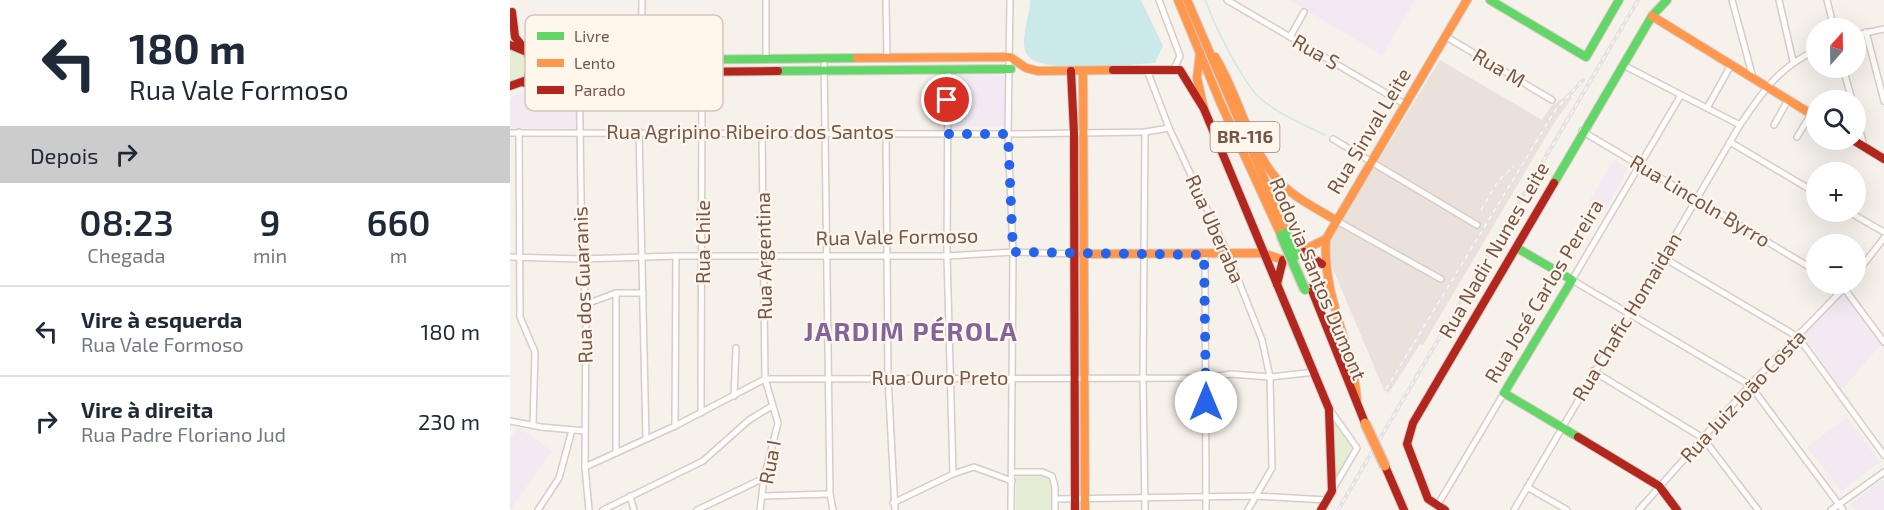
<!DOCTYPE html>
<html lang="pt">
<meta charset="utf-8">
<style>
body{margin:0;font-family:"Exo 2",sans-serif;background:#f2f2f3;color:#1f2937;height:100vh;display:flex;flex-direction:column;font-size:22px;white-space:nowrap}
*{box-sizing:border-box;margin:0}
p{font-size:20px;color:#747a83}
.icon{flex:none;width:33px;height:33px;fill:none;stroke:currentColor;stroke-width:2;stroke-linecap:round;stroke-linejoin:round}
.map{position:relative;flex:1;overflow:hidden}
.drawer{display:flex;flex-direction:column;background:#fff;width:510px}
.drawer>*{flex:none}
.hud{background:#fff;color:#1f2937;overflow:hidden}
.needle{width:39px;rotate:20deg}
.buttons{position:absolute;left:1296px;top:18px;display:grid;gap:12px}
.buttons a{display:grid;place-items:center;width:60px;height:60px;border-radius:50%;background:#fff;box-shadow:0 6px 24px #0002;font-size:30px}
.pin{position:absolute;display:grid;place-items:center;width:51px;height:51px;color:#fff;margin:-26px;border:3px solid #fff;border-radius:50%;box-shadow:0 2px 6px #0007}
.me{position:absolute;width:66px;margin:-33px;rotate:0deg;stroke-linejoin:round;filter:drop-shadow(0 0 4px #0008)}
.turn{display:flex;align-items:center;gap:21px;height:126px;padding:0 30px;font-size:27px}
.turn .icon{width:78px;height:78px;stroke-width:2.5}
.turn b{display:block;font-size:42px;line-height:51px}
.then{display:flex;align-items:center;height:57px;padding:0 30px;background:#0003;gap:12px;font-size:22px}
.eta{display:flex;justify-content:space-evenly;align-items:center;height:102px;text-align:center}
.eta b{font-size:36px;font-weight:600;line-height:42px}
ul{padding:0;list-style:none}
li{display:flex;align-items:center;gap:18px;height:90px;padding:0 30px;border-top:2px solid #e0e1e3}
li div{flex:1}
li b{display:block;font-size:22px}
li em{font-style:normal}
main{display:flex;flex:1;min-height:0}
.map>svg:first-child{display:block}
.industrial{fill:#ebe1db}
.education{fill:#f2e9f3}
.green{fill:#e5eed5}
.water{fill:#cbe9e9}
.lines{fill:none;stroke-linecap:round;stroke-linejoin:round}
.stream{stroke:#cbe9e9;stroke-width:1.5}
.street-casing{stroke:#d6ccc8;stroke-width:8}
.fast-casing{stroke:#d7ccc7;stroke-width:10}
.slow-casing{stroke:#d7ccc7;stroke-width:10}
.jam-casing{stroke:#d7ccc7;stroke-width:10}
.street{stroke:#fefdfc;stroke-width:5}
.fast{stroke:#63d668;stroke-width:8}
.slow{stroke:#ff974d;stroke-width:8}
.jam{stroke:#b3261e;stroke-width:8}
.rail-casing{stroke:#e4e2e5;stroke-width:4}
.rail{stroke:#fff6ec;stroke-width:1.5;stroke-dasharray:4.5;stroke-linecap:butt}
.fast-bridge-casing{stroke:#d9cec9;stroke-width:12;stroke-linecap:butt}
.slow-bridge-casing{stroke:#d9cec9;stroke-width:12;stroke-linecap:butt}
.fast-bridge{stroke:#63d668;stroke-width:9}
.slow-bridge{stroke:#ff974d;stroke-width:9}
.route{stroke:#2563eb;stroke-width:10;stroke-dasharray:0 18}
.labels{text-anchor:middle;stroke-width:4.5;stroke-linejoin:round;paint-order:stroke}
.shield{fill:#fff6ec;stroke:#a0857a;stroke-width:1.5}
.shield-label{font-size:18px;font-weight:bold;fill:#775549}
.street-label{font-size:20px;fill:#775549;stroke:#fff6ec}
.district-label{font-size:26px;font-weight:bold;letter-spacing:1.5px;fill:#83649b;stroke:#fff6ec}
.key{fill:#fff6ec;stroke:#d6c6bb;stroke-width:1.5}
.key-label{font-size:16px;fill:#775549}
</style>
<main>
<section class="drawer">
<div class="hud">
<div class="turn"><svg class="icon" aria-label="left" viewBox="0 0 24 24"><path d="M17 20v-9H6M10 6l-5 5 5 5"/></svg><div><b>180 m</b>Rua Vale Formoso</div></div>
<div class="then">Depois<svg class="icon" aria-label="right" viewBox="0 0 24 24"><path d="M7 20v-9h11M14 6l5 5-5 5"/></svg></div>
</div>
<div class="eta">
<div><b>08:23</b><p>Chegada</p></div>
<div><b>9</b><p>min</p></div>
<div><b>660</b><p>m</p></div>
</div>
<ul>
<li><svg class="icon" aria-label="left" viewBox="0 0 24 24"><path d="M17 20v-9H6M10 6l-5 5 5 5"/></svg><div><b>Vire à esquerda</b><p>Rua Vale Formoso</p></div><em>180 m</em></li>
<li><svg class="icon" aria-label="right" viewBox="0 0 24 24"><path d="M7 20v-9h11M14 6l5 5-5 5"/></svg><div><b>Vire à direita</b><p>Rua Padre Floriano Jud</p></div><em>230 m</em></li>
</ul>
</section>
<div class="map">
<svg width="1374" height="510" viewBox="0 0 1374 510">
<rect width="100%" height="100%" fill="#f7f1eb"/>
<!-- industrial -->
<path class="industrial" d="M930 60 1032 120 1042 105 1060 94 1062 98 1044 123 913 345 910 344 879 393 874 390 817 255 819 241Z"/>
<!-- education -->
<g class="education">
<path d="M779 0H905L872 55Z"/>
<path d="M446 75 496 76 497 126H446Z"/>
<path d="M66 77V128H0V99L21 86Z"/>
<path d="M1104 160 1118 168 1095 209 1080 200Z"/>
<path d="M1333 294 1370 345 1332 390 1293 335Z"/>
<path d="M1337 417 1370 462 1331 491 1297 447Z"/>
<path d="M8 427 42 451 0 510V439Z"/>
<path d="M1374 478V510H1345L1341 504Z"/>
</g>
<!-- green -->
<g class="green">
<path d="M0 48 12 51 19 61 14 77 0 82Z"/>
<path d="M822 415 844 447 824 483Z"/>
<path d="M535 475 541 482 542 510H506V476Z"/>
</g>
<!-- water -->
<path class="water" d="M520 0H631L653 46 645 63C621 64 522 77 515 51 511 35 520 16 520 0Z"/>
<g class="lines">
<!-- stream -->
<path class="stream" d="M695 0C704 24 732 82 750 98 768 114 793 124 815 135"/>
<!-- street casing -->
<g class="street-casing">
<g id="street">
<path d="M376 0 377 59"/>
<path d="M500 0 498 134 503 252 501 510"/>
<path d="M649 0 670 56 664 69"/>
<path d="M717 0 896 105"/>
<path d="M1222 0 1243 78"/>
<path d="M1269 0 1283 61"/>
<path d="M1317 0 1324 28"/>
<path d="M1356 32 1374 101"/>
<path d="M1346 35 1374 29"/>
<path d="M935 36 1042 100"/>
<path d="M780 37 794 12"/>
<path d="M256 59V0"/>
<path d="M131 60 132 0"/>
<path d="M314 60 320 494 323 510"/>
<path d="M69 61 72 259 76 304 75 467 79 510"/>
<path d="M1113 65 1230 125"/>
<path d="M1333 68 1342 100"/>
<path d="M637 70 659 128 718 254 752 340 760 377 762 468 738 510"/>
<path d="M438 71 437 256 443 474"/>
<path d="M1171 95 1062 280 1240 385 1333 510"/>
<path d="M1197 108 1221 65"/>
<path d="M1346 115 1354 146"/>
<path d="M1264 125 1278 100"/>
<path d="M1072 131 1306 271"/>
<path d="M9 132 10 317 25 352 23 424"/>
<path d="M129 132 136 439"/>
<path d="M376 132 378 378 385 510"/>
<path d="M0 133 498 134 635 132 659 128"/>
<path d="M1287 137 1301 114"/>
<path d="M823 139 967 225"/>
<path d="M1220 142 1306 193"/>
<path d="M1339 212 1374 232"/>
<path d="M827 221 931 279"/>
<path d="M695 255 696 510"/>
<path d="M0 257 72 259 166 256H437L503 252 565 254"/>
<path d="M1154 258 1288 337 1374 455"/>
<path d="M1346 274 1374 238"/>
<path d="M1327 284 1334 288 1374 342"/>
<path d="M76 304 106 293H133"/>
<path d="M1083 371 1193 438 1248 510"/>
<path d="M224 396 226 348"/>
<path d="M820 410 847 448 823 489"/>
<path d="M191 413 192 72"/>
<path d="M0 421 31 427 75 431"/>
<path d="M165 426 166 256"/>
<path d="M106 453V293"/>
<path d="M75 467 165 426 255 379 696 378 721 374 760 377 805 372"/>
<path d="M502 472H532L542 476 545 487V510"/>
<path d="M1017 487 1057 510"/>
<path d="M120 496 124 510"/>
<path d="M253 496 320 494"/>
<path d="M546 499 746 496 817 500"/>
<path d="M383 503 443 474 464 467 502 481"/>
<path d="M927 506 994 393"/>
<path d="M28 510 49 478 62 430"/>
<path d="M93 510 193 461 239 420 262 406"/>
<path d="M187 510 254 478"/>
<path d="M250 510 254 478 268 423 255 379 252 134"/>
<path d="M635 510 633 378 635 132"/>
<path d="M1004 510 1230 125C1253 91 1268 68 1306 50"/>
<path d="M1129 510 1240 385 1338 284"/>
<path d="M1321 510 1374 472"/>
</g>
</g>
<!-- fast casing -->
<g class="fast-casing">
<g id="fast">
<path d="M980 0 1076 57 1109 0"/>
<path d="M19 53 44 61 347 58"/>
<path d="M268 71 501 69"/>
<path d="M1044 183 1142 16 1157 0"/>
<path d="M1007 248 1062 280 994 393 1068 437"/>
</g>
</g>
<!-- slow casing -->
<g class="slow-casing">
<g id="slow">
<path d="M668 0 711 104 771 235"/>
<path d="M677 0 777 232"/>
<path d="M1142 16 1306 117"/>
<path d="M690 53 687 78 694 109"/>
<path d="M705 57C729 95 737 144 766 178 782 197 806 208 827 221"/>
<path d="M347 58 500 57 516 68 528 71 603 70"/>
<path d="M573 71 575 510"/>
<path d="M816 239C812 296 842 343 847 399"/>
<path d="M573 254 753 253 773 260"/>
<path d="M773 260 816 239 957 0"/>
</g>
</g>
<!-- jam casing -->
<g class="jam-casing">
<g id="jam">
<path d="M2 12 5 37 13 47"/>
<path d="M0 45 17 52 22 66 17 80 0 86"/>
<path d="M603 70H670L694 109 819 409 822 491 811 510"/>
<path d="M561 71 564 133 565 510"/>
<path d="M15 83 51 73 268 71"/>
<path d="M1343 140 1374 159"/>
<path d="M794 252 812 264"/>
<path d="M767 284 773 260"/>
<path d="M801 288 855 423"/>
<path d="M1068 437 1149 486 1167 510"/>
<path d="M875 466 894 510"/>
<path d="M935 510 918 499 897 444 903 423 1044 183"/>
</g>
</g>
<!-- street -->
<use href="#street" class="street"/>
<!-- fast -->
<use href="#fast" class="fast"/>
<!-- slow -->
<use href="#slow" class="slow"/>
<!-- jam -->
<use href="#jam" class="jam"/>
<!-- rail casing -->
<g class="rail-casing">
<g id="rail">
<path d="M971 210 988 181 1004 166"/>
<path d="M876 389 1046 109 1073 80"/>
<path d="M828 510 1128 0"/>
</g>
</g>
<!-- rail -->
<use href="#rail" class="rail"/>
<!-- fast-bridge casing -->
<g class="fast-bridge-casing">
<g id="fast-bridge">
<path d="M777 232 787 255"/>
<path d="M771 235 795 290"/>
</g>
</g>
<!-- slow-bridge casing -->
<g class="slow-bridge-casing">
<path id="slow-bridge" d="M855 423 875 466"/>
</g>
<!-- fast-bridge -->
<use href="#fast-bridge" class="fast-bridge"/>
<!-- slow-bridge -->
<use href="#slow-bridge" class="slow-bridge"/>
</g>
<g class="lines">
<!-- route -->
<path class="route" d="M437 100V134H498L503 252 694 255 696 402"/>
</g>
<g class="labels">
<!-- shield labels -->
<rect class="shield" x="700.5" y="122" width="69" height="30" rx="4.5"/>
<g class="shield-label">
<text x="735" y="143">BR-116</text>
</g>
<!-- street labels -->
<g class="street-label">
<text transform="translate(806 52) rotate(30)" y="7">Rua S</text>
<text transform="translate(989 68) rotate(31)" y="7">Rua M</text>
<text transform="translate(859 131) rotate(-59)" y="7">Rua Sinval Leite</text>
<text x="240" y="139">Rua Agripino Ribeiro dos Santos</text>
<text transform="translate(1190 201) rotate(31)" y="7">Rua Lincoln Byrro</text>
<text transform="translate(705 229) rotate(66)" y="7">Rua Uberaba</text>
<text transform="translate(387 237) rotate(-1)" y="7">Rua Vale Formoso</text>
<text transform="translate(193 242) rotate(-90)" y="7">Rua Chile</text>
<text transform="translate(984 250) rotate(-60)" y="7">Rua Nadir Nunes Leite</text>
<text transform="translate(254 256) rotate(-91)" y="7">Rua Argentina</text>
<text transform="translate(808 279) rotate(67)" y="7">Rodovia Santos Dumont</text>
<text transform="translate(73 285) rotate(-92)" y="7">Rua dos Guaranis</text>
<text transform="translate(1034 291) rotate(-59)" y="7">Rua José Carlos Pereira</text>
<text transform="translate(1117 317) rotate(-59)" y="7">Rua Chafic Homaidan</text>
<text x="430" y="385">Rua Ouro Preto</text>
<text transform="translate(1233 396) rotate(-47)" y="7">Rua Juiz João Costa</text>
<text transform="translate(260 462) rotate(-79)" y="7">Rua I</text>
</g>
<!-- district labels -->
<g class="district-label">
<text x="401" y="341">JARDIM PÉROLA</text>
</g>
</g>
<!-- legend -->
<rect x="15" y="15" width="198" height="96" rx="9" class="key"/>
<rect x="27" y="32" width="27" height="8" fill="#63d668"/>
<rect x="27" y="59" width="27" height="8" fill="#ff974d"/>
<rect x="27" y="86" width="27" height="8" fill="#b3261e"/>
<g class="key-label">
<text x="64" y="42">Livre</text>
<text x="64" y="69">Lento</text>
<text x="64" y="96">Parado</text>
</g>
</svg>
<div class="buttons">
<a><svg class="needle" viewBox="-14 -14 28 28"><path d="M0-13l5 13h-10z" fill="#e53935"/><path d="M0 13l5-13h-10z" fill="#747a83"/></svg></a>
<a><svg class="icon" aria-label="search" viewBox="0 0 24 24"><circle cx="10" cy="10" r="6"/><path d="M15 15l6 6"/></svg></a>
<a>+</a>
<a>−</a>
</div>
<div class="pin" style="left:437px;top:100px;background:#d93025"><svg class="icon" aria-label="arrive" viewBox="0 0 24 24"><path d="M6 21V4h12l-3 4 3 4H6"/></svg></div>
<svg class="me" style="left:696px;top:402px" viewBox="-20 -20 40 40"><circle r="19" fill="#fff"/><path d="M0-13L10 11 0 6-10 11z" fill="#2563eb"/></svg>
</div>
</main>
